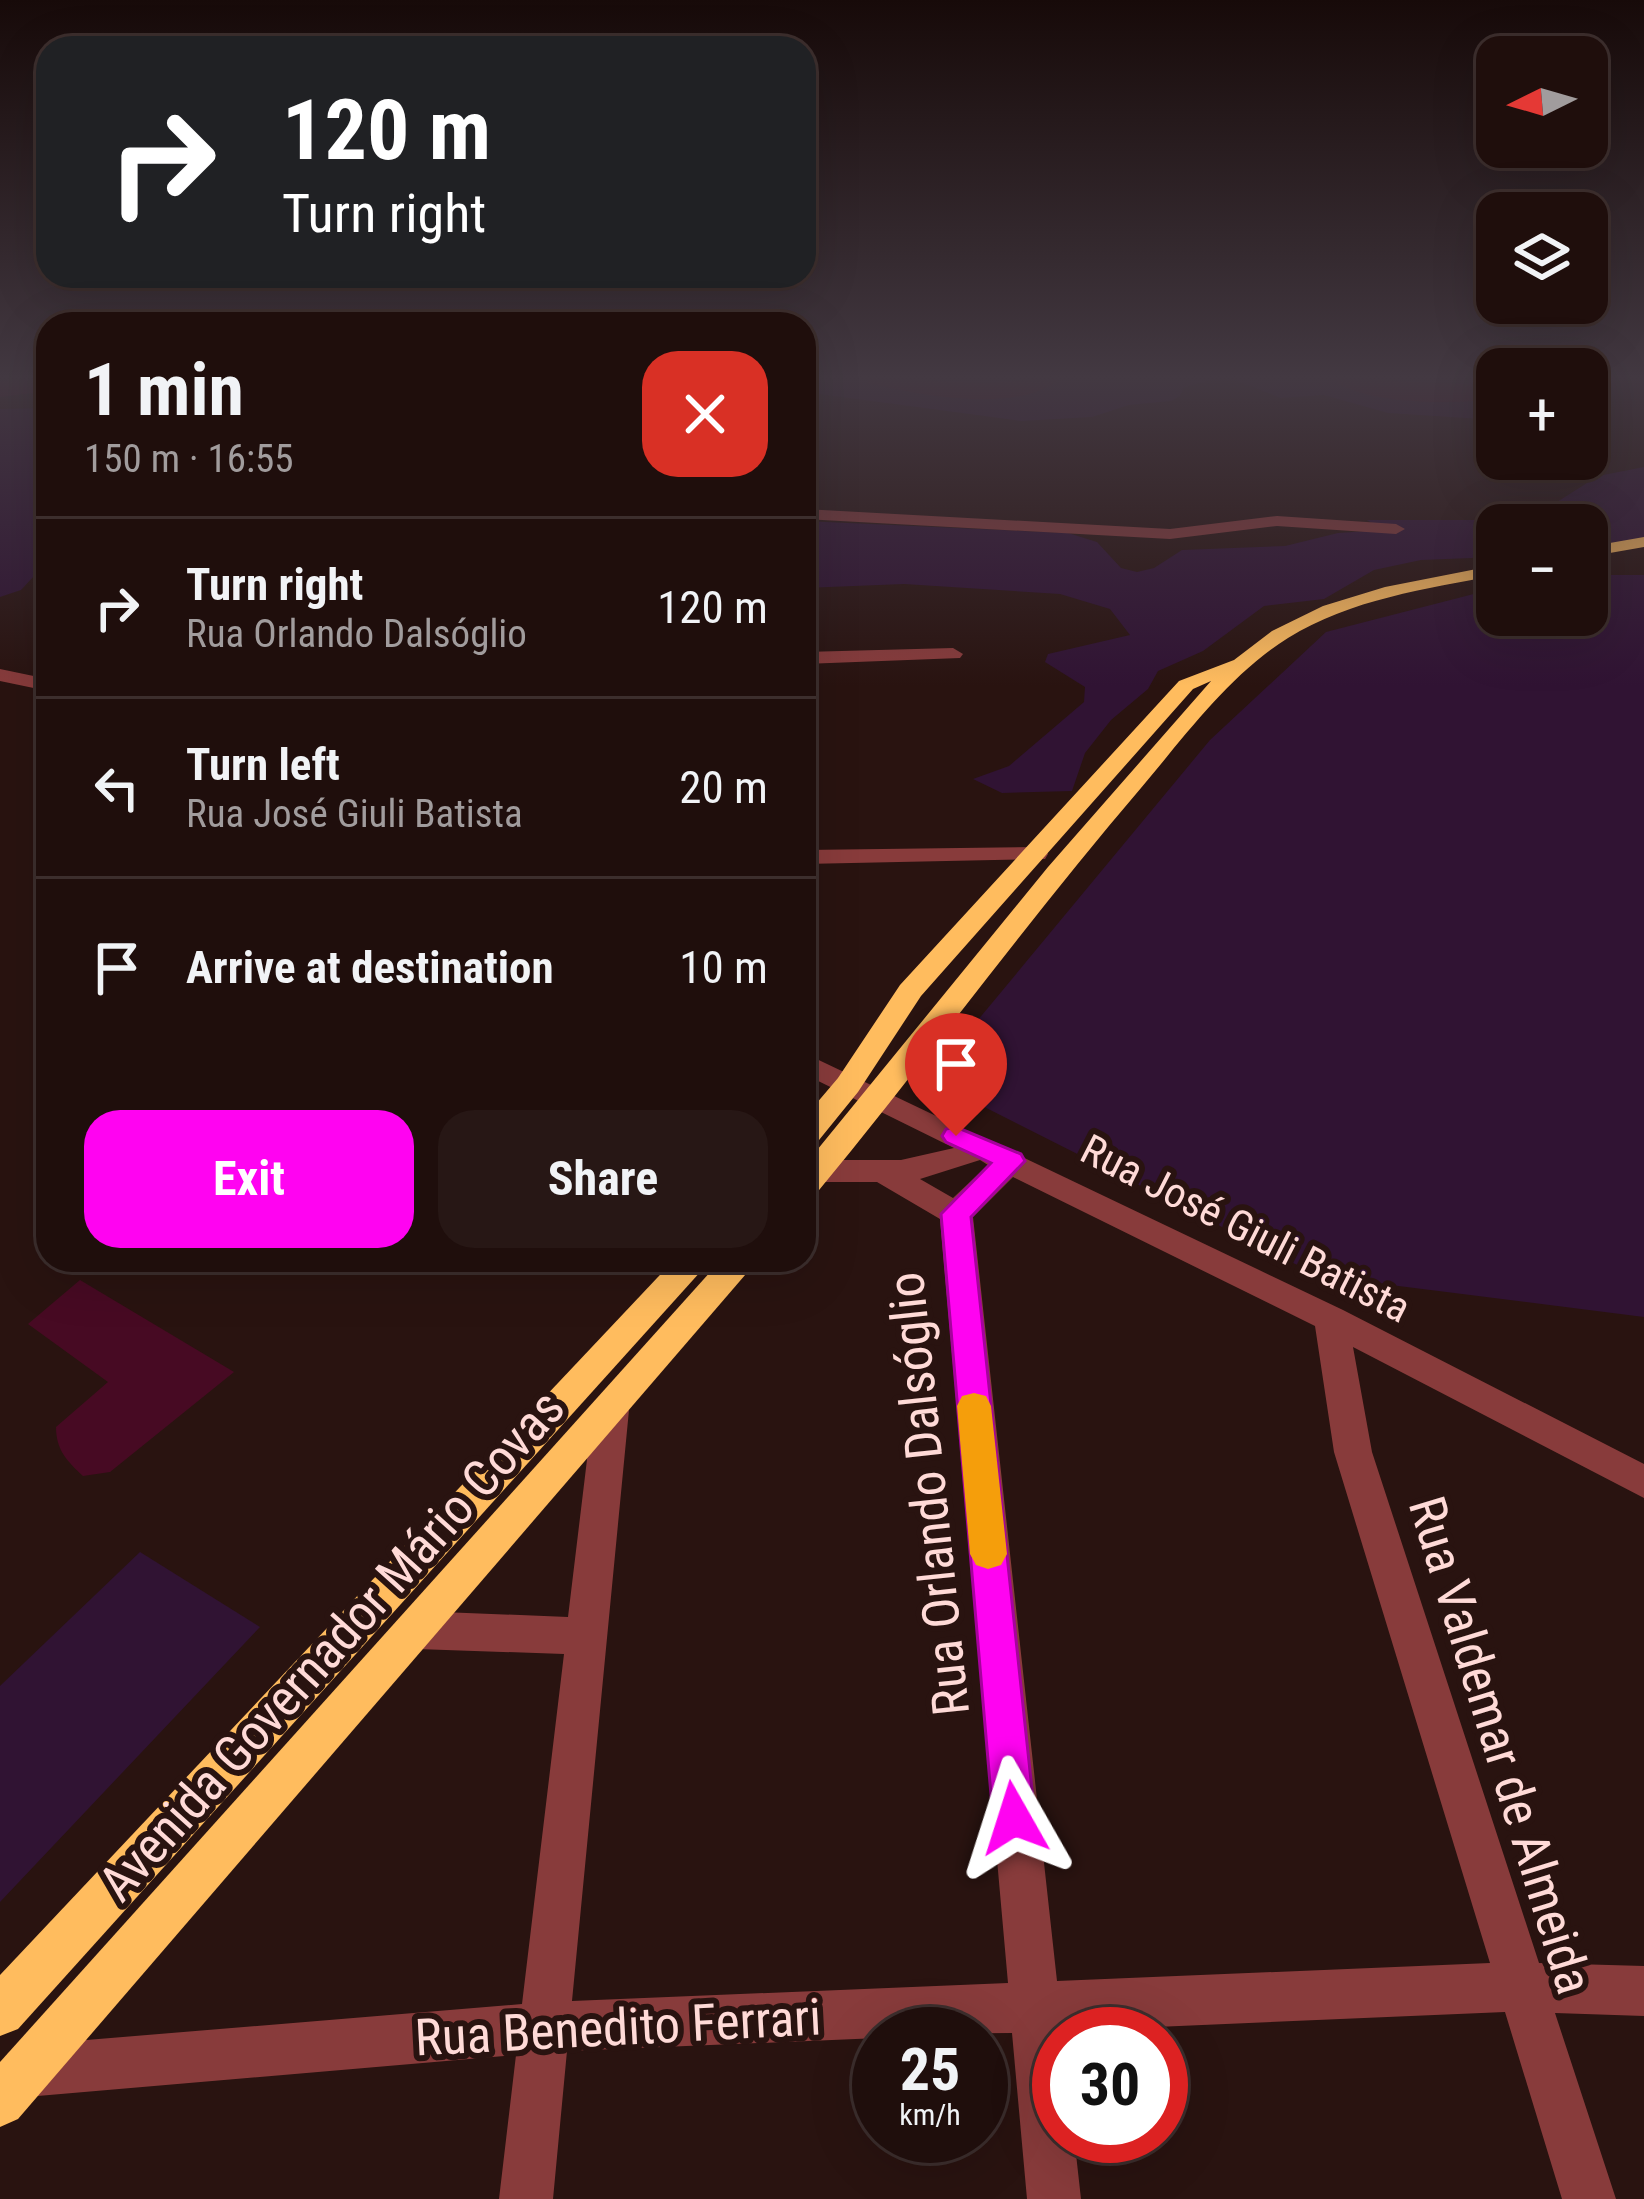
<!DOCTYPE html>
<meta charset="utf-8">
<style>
body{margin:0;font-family:"Roboto Condensed",sans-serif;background:#271715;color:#f1f3f6;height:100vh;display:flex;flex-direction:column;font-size:45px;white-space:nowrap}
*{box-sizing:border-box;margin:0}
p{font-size:39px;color:#a19c9d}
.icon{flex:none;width:66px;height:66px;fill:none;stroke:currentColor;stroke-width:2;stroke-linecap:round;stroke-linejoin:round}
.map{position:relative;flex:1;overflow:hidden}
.side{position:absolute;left:36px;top:312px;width:780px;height:960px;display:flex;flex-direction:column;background:#1f0e0c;border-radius:36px;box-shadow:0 12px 48px #0002,0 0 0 3px #3c2e2d}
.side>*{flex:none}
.guide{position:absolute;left:36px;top:36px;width:780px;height:252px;border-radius:36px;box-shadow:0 12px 48px #0002,0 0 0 3px #3c2e2d;background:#202124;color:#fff;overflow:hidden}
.needle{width:78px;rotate:265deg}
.controls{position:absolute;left:1476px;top:36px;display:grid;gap:24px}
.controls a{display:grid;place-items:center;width:132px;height:132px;border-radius:24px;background:#1f0e0c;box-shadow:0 12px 48px #0002,0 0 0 3px #3c2e2d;font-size:60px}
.speed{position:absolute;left:852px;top:2007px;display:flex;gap:24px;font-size:60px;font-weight:700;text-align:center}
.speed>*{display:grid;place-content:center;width:156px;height:156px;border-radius:50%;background:#1f0e0c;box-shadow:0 12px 48px #0002,0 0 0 3px #3c2e2d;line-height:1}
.speed small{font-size:30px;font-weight:400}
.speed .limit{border:18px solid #d22;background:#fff;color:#111}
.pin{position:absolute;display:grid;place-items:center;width:102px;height:102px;color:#fff;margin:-123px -51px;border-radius:50% 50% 50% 0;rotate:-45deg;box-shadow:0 0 12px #0007}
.pin .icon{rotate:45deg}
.me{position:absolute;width:132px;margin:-66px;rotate:354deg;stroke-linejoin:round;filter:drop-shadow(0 0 9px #0008)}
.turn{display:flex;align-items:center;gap:42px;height:252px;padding:0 48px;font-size:54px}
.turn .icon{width:156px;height:156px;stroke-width:2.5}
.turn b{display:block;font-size:84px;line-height:102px}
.round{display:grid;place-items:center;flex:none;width:126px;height:126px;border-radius:36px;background:#271715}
.headline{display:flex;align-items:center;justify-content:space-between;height:204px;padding:0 48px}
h1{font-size:72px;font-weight:700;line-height:90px}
.primary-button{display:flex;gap:24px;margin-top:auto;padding:24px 48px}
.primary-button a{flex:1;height:138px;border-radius:36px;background:#ff03f1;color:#fff;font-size:48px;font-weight:700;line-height:138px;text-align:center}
.primary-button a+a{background:#271715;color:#f1f3f6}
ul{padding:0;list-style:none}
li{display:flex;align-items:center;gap:36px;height:180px;padding:0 48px;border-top:3px solid #3c2e2d}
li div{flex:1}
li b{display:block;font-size:45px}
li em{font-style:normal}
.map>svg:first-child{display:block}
.green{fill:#301333}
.water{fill:#470a23}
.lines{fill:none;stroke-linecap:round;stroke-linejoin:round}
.river{fill:#470a23;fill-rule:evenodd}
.minor{fill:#883b3b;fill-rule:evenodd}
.major{fill:#ffbc5e;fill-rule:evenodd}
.route{fill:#ff03f1;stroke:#a6029d;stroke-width:3}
.slow{fill:#f59e0b}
.labels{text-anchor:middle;stroke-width:12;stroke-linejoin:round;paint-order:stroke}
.street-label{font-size:42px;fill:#ffdad7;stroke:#291310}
.near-street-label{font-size:51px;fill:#ffdad7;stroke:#291310}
</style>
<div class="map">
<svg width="1644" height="2199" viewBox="0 0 1644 2199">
<rect width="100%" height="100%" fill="#291310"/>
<!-- green -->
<g class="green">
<path d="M804 378H1216L1183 388 1180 396 1171 401 1129 405 1092 417 1021 421 804 392Z"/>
<path d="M1230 378H1497V420L1388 413 1324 395 1281 398Z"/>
<path d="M48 408V561L21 590 0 597V409Z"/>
<path d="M1644 467V541L1587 553V525H1497V557L1421 560 1374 570 1324 599 1264 606 1203 651 1158 671 1148 689 1111 720 1085 753 1072 791 1002 793 973 779 1009 766 1084 702 1085 687 1045 662 1048 654 1130 635 1110 609 1060 594 904 584 804 588V521L1068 533 1097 542 1121 568 1137 572 1154 568 1182 550 1285 546 1338 533 1383 530 1367 520H1500L1527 515 1546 509 1598 476Z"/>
<path d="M1587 575H1644V1317L1319 1276 929 1079 1210 740 1326 632 1497 588V615H1587Z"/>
<path d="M140 1552 260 1627 0 1902V1686Z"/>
</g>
<!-- water -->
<path class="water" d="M80 1280 234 1372 110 1472 83 1476C67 1461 56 1450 56 1427L108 1382 28 1324Z"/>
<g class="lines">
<!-- river -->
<g class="river">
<path d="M48 378V391L0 397V381Z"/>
<path d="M865 378 984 383 1061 378C1020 415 918 395 869 383Z"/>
<path d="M1331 378 1484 385 1488 378H1497V399C1456 404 1363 406 1331 378Z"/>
</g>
<!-- minor -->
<g class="minor">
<path d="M804 509 1170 529 1277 516 1396 524 1405 529 1396 534 1277 526 1170 539 804 519Z"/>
<path d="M953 648 963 654 960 658 804 664V652Z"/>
<path d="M0 669 48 679V691L0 681Z"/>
<path d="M1036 847 1045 849 1048 854 1045 859 804 864V850Z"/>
<path d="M804 1053 1343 1310 1644 1464V1498L1353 1347 1372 1452 1539 1963 1644 1966V2016L1555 2013 1616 2199H1562L1505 2012 1063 2031 1059 2136H1074L1081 2199H1027L1012 2033 879 2034V2038L567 2051 553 2199H499L516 2055 26 2097 8 2089 0 2071 8 2053 26 2045 522 2004 564 1654 417 1649 402 1643 396 1630 402 1617 417 1611 568 1617 593 1410 598 1400 611 1395 624 1400 629 1410 572 2001 1008 1983 940 1219 877 1182H817L804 1176 806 1163 817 1160H901L954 1148 804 1074ZM980 1160 988 1165 953 1198 920 1179ZM1013 1177 1315 1326 1334 1452 1490 1963 1057 1981 973 1217Z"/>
</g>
<!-- major -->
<g class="major">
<path d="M1644 537V547L1587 557V547Z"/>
<path d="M1497 565V575C1426 589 1351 599 1288 638 1229 675 1186 735 1141 788 1028 920 926 1061 815 1195L804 1198V1166L1048 867 1211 681 1193 689 921 996 858 1092 815 1145 804 1148V1118L838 1078 900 985 1179 681 1234 660 1272 631 1323 606 1385 587Z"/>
<path d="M674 1260H711L18 2029 0 2036V1975Z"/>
<path d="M721 1260H758L18 2119 0 2127V2062Z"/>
</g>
</g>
<!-- sky -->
<linearGradient id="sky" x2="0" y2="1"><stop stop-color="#170a09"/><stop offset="0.55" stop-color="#433942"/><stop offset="1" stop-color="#433942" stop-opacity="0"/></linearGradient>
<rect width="1644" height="686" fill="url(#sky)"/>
<!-- route -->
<path class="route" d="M956 1127 1021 1154 1025 1161 971 1217 1035 1818 1028 1833 1014 1839 999 1833 993 1818 941 1214 991 1163 946 1142 942 1136 946 1129Z"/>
<!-- slow -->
<path class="slow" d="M974 1393 986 1396 991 1406 1007 1554 1001 1565 988 1569 976 1565 970 1554 957 1406 962 1396Z"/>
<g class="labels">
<!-- street labels -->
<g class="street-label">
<text transform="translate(1246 1228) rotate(27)" y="15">Rua José Giuli Batista</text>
</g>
<!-- near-street labels -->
<g class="near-street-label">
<text transform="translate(928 1494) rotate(-96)" y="18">Rua Orlando Dalsóglio</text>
<text transform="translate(331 1645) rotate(-48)" y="18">Avenida Governador Mário Covas</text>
<text transform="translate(1501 1745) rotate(73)" y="18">Rua Valdemar de Almeida</text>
<text transform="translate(618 2027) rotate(-3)" y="18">Rua Benedito Ferrari</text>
</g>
</g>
</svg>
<div class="controls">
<a><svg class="needle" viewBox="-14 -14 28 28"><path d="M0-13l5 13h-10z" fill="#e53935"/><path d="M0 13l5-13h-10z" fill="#a19c9d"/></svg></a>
<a><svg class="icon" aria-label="layers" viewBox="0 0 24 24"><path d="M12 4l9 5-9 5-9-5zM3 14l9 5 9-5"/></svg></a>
<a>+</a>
<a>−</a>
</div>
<div class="speed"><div>25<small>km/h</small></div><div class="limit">30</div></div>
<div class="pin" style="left:956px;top:1136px;background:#d93025"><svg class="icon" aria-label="arrive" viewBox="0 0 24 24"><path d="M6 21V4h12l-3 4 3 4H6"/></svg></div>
<svg class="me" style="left:1014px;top:1818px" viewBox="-20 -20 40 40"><path d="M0-17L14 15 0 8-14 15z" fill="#ff03f1" stroke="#fff" stroke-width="4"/></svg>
<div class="guide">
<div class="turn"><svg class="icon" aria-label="right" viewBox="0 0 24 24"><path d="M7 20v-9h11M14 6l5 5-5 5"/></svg><div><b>120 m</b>Turn right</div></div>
</div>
<section class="side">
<div class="headline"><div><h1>1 min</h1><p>150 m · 16:55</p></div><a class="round" style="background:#d93025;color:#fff"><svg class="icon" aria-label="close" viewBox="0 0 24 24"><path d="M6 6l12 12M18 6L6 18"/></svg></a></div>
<ul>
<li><svg class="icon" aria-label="right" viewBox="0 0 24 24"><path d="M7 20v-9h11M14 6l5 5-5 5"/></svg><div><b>Turn right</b><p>Rua Orlando Dalsóglio</p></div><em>120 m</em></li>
<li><svg class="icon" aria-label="left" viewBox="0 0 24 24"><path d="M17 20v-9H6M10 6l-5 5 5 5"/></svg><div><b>Turn left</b><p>Rua José Giuli Batista</p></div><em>20 m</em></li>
<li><svg class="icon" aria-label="arrive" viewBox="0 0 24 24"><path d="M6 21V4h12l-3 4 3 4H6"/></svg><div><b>Arrive at destination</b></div><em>10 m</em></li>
</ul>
<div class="primary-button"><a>Exit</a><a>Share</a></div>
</section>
</div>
